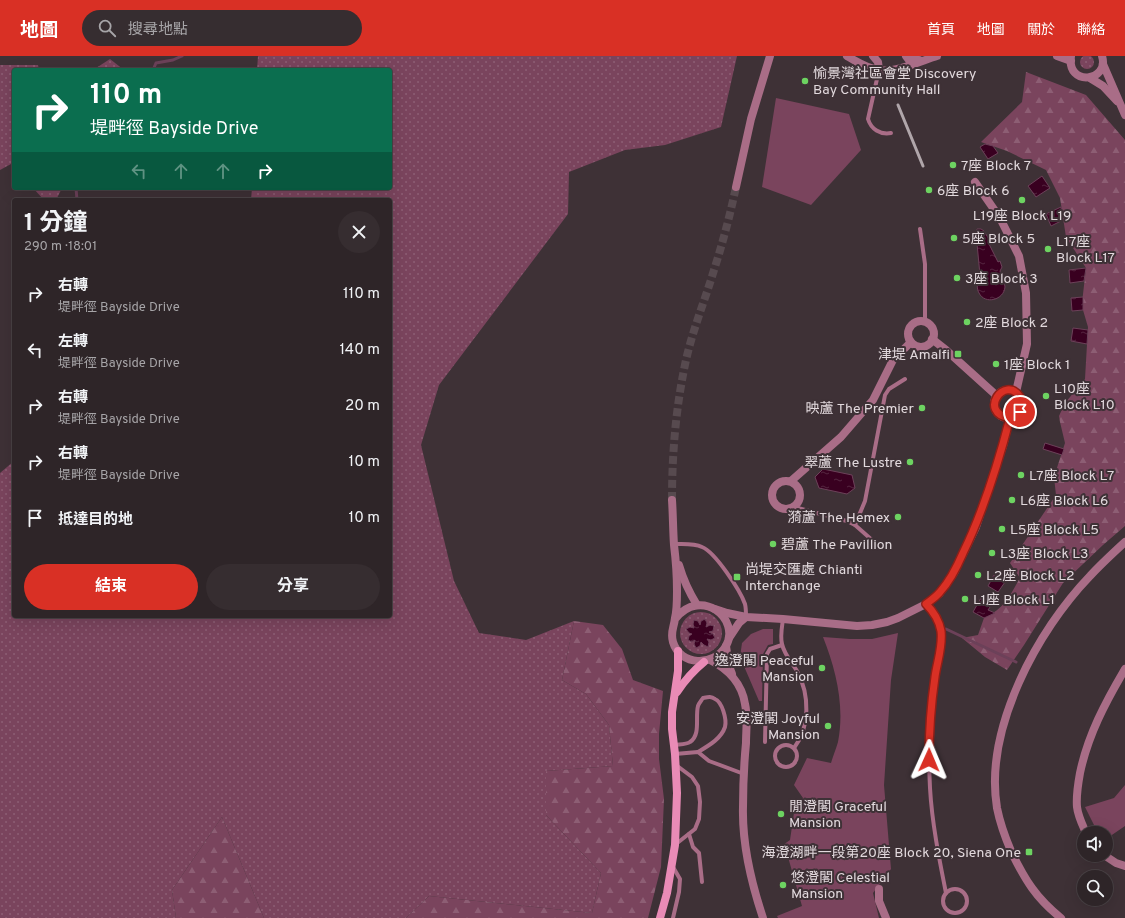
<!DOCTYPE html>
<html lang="zh-TW">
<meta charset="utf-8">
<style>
body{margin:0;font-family:Overpass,"Noto Sans TC",sans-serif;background:#362d30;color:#f1f3f6;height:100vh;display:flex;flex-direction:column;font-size:15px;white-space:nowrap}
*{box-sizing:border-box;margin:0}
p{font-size:13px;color:#a7a5a8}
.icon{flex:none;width:22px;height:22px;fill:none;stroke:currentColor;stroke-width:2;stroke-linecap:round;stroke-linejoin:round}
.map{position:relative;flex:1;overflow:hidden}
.sheet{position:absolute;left:12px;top:142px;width:380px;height:420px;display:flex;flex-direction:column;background:#2e2528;border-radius:4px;box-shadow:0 4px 16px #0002,0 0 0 1px #494245}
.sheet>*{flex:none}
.guide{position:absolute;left:12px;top:12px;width:380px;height:122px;border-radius:4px;box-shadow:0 4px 16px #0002,0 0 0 1px #494245;background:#0b6e4f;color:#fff;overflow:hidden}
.controls{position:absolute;left:1077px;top:770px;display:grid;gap:8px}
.controls a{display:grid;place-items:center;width:36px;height:36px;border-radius:50%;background:#2e2528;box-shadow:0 4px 16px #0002,0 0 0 1px #494245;font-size:20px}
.pin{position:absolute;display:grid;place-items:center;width:34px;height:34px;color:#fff;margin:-17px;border:2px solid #fff;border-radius:50%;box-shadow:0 1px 4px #0007}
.me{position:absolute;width:44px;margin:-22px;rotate:1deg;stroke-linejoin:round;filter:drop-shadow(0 0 3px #0008)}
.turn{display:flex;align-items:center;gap:14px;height:84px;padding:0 12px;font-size:18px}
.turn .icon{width:52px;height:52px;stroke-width:2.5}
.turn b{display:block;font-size:28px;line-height:34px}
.lanes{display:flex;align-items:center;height:38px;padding:0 12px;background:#0003;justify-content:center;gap:20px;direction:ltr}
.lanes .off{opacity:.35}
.round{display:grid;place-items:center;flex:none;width:42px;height:42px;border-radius:21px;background:#362d30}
.headline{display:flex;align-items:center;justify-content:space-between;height:68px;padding:0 12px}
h1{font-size:24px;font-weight:700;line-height:30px}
.button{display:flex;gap:8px;margin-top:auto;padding:8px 12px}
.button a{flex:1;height:46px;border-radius:24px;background:#d93025;color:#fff;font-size:16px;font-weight:700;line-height:46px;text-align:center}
.button a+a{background:#362d30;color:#f1f3f6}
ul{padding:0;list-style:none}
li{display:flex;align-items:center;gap:12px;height:56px;padding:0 12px}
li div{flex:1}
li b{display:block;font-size:15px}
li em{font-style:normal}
header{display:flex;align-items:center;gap:24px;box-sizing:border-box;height:56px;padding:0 20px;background:#d93025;color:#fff}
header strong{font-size:19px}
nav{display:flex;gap:22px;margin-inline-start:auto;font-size:14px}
.search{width:280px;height:36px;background:#362d30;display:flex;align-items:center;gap:10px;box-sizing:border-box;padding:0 14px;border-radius:22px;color:#a7a5a8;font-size:15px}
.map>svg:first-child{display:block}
.grass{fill:url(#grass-dots)}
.forest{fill:url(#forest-firs)}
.park{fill:#7a445d}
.water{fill:url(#water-ripples);stroke:#6c4159}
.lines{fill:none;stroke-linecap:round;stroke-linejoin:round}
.stream{stroke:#6c4159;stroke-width:3}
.tertiary-tunnel{stroke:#574a4f;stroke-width:8;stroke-dasharray:8 4;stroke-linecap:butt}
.service{stroke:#a96d87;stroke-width:4}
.minor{stroke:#a96d87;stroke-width:8}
.tertiary{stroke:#a96d87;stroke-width:8}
.secondary{stroke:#e98bb6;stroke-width:8}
.rail{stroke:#b0a6aa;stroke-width:3}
.route-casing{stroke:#8d1f18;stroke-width:10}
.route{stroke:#d93025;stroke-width:7}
.poi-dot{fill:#6dd361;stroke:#3e3136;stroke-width:1.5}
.labels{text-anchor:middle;stroke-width:4;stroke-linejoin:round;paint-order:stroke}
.poi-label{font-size:14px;fill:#e2d9dd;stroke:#3e3136;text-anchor:start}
</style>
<header>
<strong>地圖</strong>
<div class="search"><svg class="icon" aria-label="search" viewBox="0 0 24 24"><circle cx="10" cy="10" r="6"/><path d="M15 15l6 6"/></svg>搜尋地點</div>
<nav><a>首頁</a><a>地圖</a><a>關於</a><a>聯絡</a></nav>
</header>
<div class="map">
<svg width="1125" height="862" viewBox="0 0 1125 862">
<defs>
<pattern id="grass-dots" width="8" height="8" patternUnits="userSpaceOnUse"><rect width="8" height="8" fill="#7a445d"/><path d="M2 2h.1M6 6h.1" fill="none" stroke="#8d5e74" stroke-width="1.8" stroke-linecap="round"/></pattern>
<pattern id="forest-firs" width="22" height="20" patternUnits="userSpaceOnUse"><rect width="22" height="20" fill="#7a445d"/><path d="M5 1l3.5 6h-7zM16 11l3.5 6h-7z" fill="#8d5e74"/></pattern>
<pattern id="water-ripples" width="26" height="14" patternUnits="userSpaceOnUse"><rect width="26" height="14" fill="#390020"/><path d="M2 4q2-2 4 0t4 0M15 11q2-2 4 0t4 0" fill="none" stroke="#552540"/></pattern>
</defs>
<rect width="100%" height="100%" fill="#3e3136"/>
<!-- grass -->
<g class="grass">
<circle cx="1087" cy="6" r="7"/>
<path d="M258 0H737L721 71 665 89 625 94 569 116 568 158 439 329 421 389 454 525 479 577 526 584 574 565 562 624 586 638 609 669 613 710 546 715V759L601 817 592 857 429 840 406 862H264L222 761 172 834 176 862H0V417L14 405V560H390V144H251L252 132H390V14H257Z"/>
<path d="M110 3 124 14H93Z"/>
<path d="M0 9H38L39 14H14V110L11 108 0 114Z"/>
<path d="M33 132H62L56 144H44Z"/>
<circle cx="701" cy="577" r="21"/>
</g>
<!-- forest -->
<g class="forest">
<path d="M1026 16 1086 39 1125 84V470L1103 489 1063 527 1024 589 1007 614 985 601 962 582 978 579 984 562C1005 552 1009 541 1020 522L1010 507 1056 439 1054 421 1065 387 1060 366 1059 360 1065 347 1085 323 1088 271 1083 254 1082 247 1086 212 1066 181 1060 142 1046 114 1007 95 981 86 1022 46Z"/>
<path d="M574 565 603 569 622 593 633 624 663 635 659 678V703L664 743 661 811 648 862H406L429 840 592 857 601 817 546 759V715L613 710 609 669 586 638 562 624Z"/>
<path d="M222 761 264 862H176L172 834Z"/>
</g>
<!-- park -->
<g class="park">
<path d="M776 42 849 58 861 94 811 149 762 131Z"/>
<path d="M763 573H773V588L768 589 763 598 762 645H759L740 601 742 587 751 578Z"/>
<path d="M898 577 891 624 884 729 891 813 873 837 879 862H778L777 860 802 850 788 801 783 797V789L790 784 795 750 803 742 794 729 807 702 831 707C833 700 836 693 838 686 845 650 836 614 823 581L850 583H872Z"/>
<path d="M1125 729V770L1106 783V777H1098L1085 751 1114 742Z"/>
</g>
<!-- water -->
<g class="water">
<path d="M985 88 993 90 998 97 988 103 980 91Z"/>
<path d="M1042 120 1050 132 1036 141 1028 130Z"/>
<path d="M1061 151 1063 164 1051 170 1046 158Z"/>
<path d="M977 173H981L984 175 990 185 988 186 998 206 1000 205 1002 211 1000 215C1001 221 1005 226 1005 231 1004 244 985 249 979 237 976 232 978 226 977 221L980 219 976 177Z"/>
<path d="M1086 212 1084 225 1070 227 1069 214Z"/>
<path d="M1083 241V254L1072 255 1071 242Z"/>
<path d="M1073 272 1088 274 1087 288 1071 285Z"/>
<path d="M1045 387 1064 393 1062 399 1043 393Z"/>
<path d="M823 413 852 419 855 432 847 438 819 432 815 421Z"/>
<path d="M994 519 1005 526 998 536 988 530Z"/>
<path d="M981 542 992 548 988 554 995 557 984 562 973 556Z"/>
<path d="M705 563 707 567 706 571 710 569 714 570 713 575 709 576 713 578 715 582 711 584 707 583 709 586 708 591 704 589 701 586 700 590 696 592 694 588 695 584 692 586 688 584 689 580 692 578 689 577 686 573 690 571 694 572 693 568 694 564 698 565 700 569 701 565Z"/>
</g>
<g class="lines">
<!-- stream -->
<g class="stream">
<path d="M153 14 156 7 173 4 182 0"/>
<path d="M76 132 77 144"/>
<path d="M946 573 1016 606"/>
</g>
<!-- tertiary-tunnel -->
<path class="tertiary-tunnel" d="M672 444C672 396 676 350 686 304 693 273 705 244 714 214 723 186 730 159 736 131"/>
<!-- service -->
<g class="service">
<path d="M879 14 868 63C871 73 880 79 891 77"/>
<path d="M920 173 925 208V266"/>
<path d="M794 451 847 465 855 469 865 445 885 339 889 333 905 323"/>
<path d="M855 469 872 484"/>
<path d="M674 488C684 488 694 487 702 491 715 496 740 534 745 548 746 552 746 556 746 561"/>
<path d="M926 548C950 573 938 594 935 623 930 659 928 695 930 732 932 767 939 802 946 837"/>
<path d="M783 563C782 571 780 580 782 588 784 598 792 607 797 615 810 639 810 671 794 692"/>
<path d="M765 686 767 598 770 593 782 589"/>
<circle cx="786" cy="700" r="11"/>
<path d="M674 689C678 688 686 689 690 686 701 679 695 661 698 650 699 647 701 645 703 642 708 641 711 640 715 643 722 646 727 663 725 671 721 683 708 690 698 696"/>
<path d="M675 698 698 696 709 705 744 718"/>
<path d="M676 709 692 721 698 730 700 746 699 763 695 773 676 788"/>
<path d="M689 778 693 791 699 797 702 826"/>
<path d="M673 811 680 823 679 836 673 862"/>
<circle cx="955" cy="845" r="12"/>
</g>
<!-- minor -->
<g class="minor">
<path d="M975 126 1000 162 1019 200 1026 237 1027 288 1016 336"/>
<circle cx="921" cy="278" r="13"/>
<path d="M932 283 946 294 997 340"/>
<circle cx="1008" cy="348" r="14"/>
<circle cx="786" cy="439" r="14"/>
<path d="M791 425 841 381 873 344 893 304 911 286"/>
<path d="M715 553 727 557 746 561 783 563 857 570 872 569 887 566 898 562 926 548 940 537 954 517 976 471 1003 390 1010 362"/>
<path d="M729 582 739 567 746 561"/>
<path d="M1086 777C1082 768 1078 760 1077 751 1076 740 1078 728 1080 717 1088 679 1105 647 1125 613"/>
<path d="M1104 799 1116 807 1125 810"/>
<path d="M879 833V845L886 862"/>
</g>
<!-- tertiary -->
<g class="tertiary">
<path d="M847 0C857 6 868 13 879 14 895 17 921 5 937 0"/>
<path d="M873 0 878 6 879 14"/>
<path d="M906 0 909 4H919"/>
<path d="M1057 0 1071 5"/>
<path d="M1071 0C1066 31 1110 26 1102 0"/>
<path d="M1103 8 1125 59"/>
<path d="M1090 22 1103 30 1117 45"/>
<path d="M736 131 751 63 770 0"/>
<path d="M672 444C673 459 673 474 674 489 676 505 677 520 677 535 677 544 677 554 675 562 674 572 670 576 673 586 680 610 714 611 726 590 741 563 701 530 675 563"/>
<path d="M679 509C683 523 689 536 697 549"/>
<path d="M726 590 729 610 732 618"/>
<path d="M710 604C728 613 742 628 745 648 748 661 746 674 746 687 744 708 743 730 743 751 742 789 751 826 763 862"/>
<path d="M1061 862C1036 842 1025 824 1011 795 1005 781 1000 767 997 752 984 673 1037 575 1090 520 1101 508 1113 497 1125 486"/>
</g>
<!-- secondary -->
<g class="secondary">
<path d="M677 636C685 624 693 615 704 606"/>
<path d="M660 862 667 837 675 789 677 737 675 698 672 673V656L678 615V595"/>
</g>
<!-- rail -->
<path class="rail" d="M898 49 923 110"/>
</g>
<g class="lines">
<!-- route casing -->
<g class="route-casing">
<path id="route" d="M929 704C929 676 931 648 935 621 937 606 943 590 941 575 939 564 934 556 926 548 931 544 936 541 940 536 950 525 957 511 963 497 984 454 998 408 1010 362 977 357 1005 318 1020 341 1023 346 1022 351 1020 356"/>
</g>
<!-- route -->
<use href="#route" class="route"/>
</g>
<!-- markers -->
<g class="poi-dot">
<circle cx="805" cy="25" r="4"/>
<circle cx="953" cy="109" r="4"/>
<circle cx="929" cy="134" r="4"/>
<circle cx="1022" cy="144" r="4"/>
<circle cx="954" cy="182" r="4"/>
<circle cx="1048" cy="193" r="4"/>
<circle cx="957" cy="222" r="4"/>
<circle cx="967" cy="266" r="4"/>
<rect x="954" y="294" width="8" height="8" rx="2"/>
<circle cx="996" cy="308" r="4"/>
<circle cx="1046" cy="340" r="4"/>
<circle cx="922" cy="352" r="4"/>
<circle cx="910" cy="406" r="4"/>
<circle cx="1021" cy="419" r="4"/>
<circle cx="1012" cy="444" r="4"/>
<circle cx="898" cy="461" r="4"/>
<circle cx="1002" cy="473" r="4"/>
<circle cx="773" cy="488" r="4"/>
<circle cx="992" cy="497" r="4"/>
<circle cx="978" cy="519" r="4"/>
<rect x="733" y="517" width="8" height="8" rx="2"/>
<circle cx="965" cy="543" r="4"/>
<circle cx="822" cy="612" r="4"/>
<circle cx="828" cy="670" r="4"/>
<circle cx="781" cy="758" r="4"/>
<rect x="1025" y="792" width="8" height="8" rx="2"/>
<circle cx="783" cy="829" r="4"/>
</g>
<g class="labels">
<!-- poi labels -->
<g class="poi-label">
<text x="813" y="22">愉景灣社區會堂 Discovery<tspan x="813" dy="16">Bay Community Hall</tspan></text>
<text x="961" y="114">7座 Block 7</text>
<text x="937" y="139">6座 Block 6</text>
<text x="1022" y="164" text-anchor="middle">L19座 Block L19</text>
<text x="962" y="187">5座 Block 5</text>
<text x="1056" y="190">L17座<tspan x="1056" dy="16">Block L17</tspan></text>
<text x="965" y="227">3座 Block 3</text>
<text x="975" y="271">2座 Block 2</text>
<text x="950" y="303" text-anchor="end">津堤 Amalfi</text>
<text x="1004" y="313">1座 Block 1</text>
<text x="1054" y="337">L10座<tspan x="1054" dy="16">Block L10</tspan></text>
<text x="914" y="357" text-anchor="end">映蘆 The Premier</text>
<text x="902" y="411" text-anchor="end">翠蘆 The Lustre</text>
<text x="1029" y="424">L7座 Block L7</text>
<text x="1020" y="449">L6座 Block L6</text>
<text x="890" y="466" text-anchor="end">漪蘆 The Hemex</text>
<text x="1010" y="478">L5座 Block L5</text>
<text x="781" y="493">碧蘆 The Pavillion</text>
<text x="1000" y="502">L3座 Block L3</text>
<text x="745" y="518">尚堤交匯處 Chianti<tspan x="745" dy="16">Interchange</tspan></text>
<text x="986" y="524">L2座 Block L2</text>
<text x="973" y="548">L1座 Block L1</text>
<text x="814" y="609" text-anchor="end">逸澄閣 Peaceful<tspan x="814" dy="16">Mansion</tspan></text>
<text x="820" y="667" text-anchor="end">安澄閣 Joyful<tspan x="820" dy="16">Mansion</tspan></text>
<text x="789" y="755">閒澄閣 Graceful<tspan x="789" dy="16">Mansion</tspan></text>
<text x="1021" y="801" text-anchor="end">海澄湖畔一段第20座 Block 20, Siena One</text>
<text x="791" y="826">悠澄閣 Celestial<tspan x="791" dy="16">Mansion</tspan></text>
</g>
</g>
</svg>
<div class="controls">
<a><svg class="icon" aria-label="sound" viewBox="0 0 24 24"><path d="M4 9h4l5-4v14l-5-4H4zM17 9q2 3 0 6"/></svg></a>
<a><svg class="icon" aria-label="search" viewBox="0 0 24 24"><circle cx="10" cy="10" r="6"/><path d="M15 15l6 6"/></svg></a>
</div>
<div class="pin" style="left:1020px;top:356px;background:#d93025"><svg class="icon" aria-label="arrive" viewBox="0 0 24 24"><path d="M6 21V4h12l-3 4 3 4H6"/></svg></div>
<svg class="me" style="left:929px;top:704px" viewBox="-20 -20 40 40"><path d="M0-17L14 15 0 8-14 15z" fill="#d93025" stroke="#fff" stroke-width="4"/></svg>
<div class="guide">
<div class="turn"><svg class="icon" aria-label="right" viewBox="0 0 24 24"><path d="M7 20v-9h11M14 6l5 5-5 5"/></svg><div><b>110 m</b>堤畔徑 Bayside Drive</div></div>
<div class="lanes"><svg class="icon off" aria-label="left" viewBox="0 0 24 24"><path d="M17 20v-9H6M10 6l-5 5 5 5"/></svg><svg class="icon off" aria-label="ahead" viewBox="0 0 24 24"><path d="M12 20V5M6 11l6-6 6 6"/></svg><svg class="icon off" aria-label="ahead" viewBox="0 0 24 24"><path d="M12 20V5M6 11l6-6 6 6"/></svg><svg class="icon" aria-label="right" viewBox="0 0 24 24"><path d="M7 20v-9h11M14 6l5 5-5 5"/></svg></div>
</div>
<section class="sheet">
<div class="headline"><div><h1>1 分鐘</h1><p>290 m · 18:01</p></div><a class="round"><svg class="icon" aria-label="close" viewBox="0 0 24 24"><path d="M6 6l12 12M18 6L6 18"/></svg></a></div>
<ul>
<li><svg class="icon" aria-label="right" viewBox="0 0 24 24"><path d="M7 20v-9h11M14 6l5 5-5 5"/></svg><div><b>右轉</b><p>堤畔徑 Bayside Drive</p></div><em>110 m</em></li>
<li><svg class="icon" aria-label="left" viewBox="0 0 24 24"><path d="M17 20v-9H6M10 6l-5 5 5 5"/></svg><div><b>左轉</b><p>堤畔徑 Bayside Drive</p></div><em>140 m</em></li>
<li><svg class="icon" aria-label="right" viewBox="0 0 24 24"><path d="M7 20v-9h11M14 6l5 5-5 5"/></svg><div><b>右轉</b><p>堤畔徑 Bayside Drive</p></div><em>20 m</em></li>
<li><svg class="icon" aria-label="right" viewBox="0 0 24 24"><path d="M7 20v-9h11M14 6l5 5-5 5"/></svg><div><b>右轉</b><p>堤畔徑 Bayside Drive</p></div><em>10 m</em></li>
<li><svg class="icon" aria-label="arrive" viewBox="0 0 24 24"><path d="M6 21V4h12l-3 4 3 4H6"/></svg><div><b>抵達目的地</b></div><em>10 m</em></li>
</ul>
<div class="button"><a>結束</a><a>分享</a></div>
</section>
</div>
